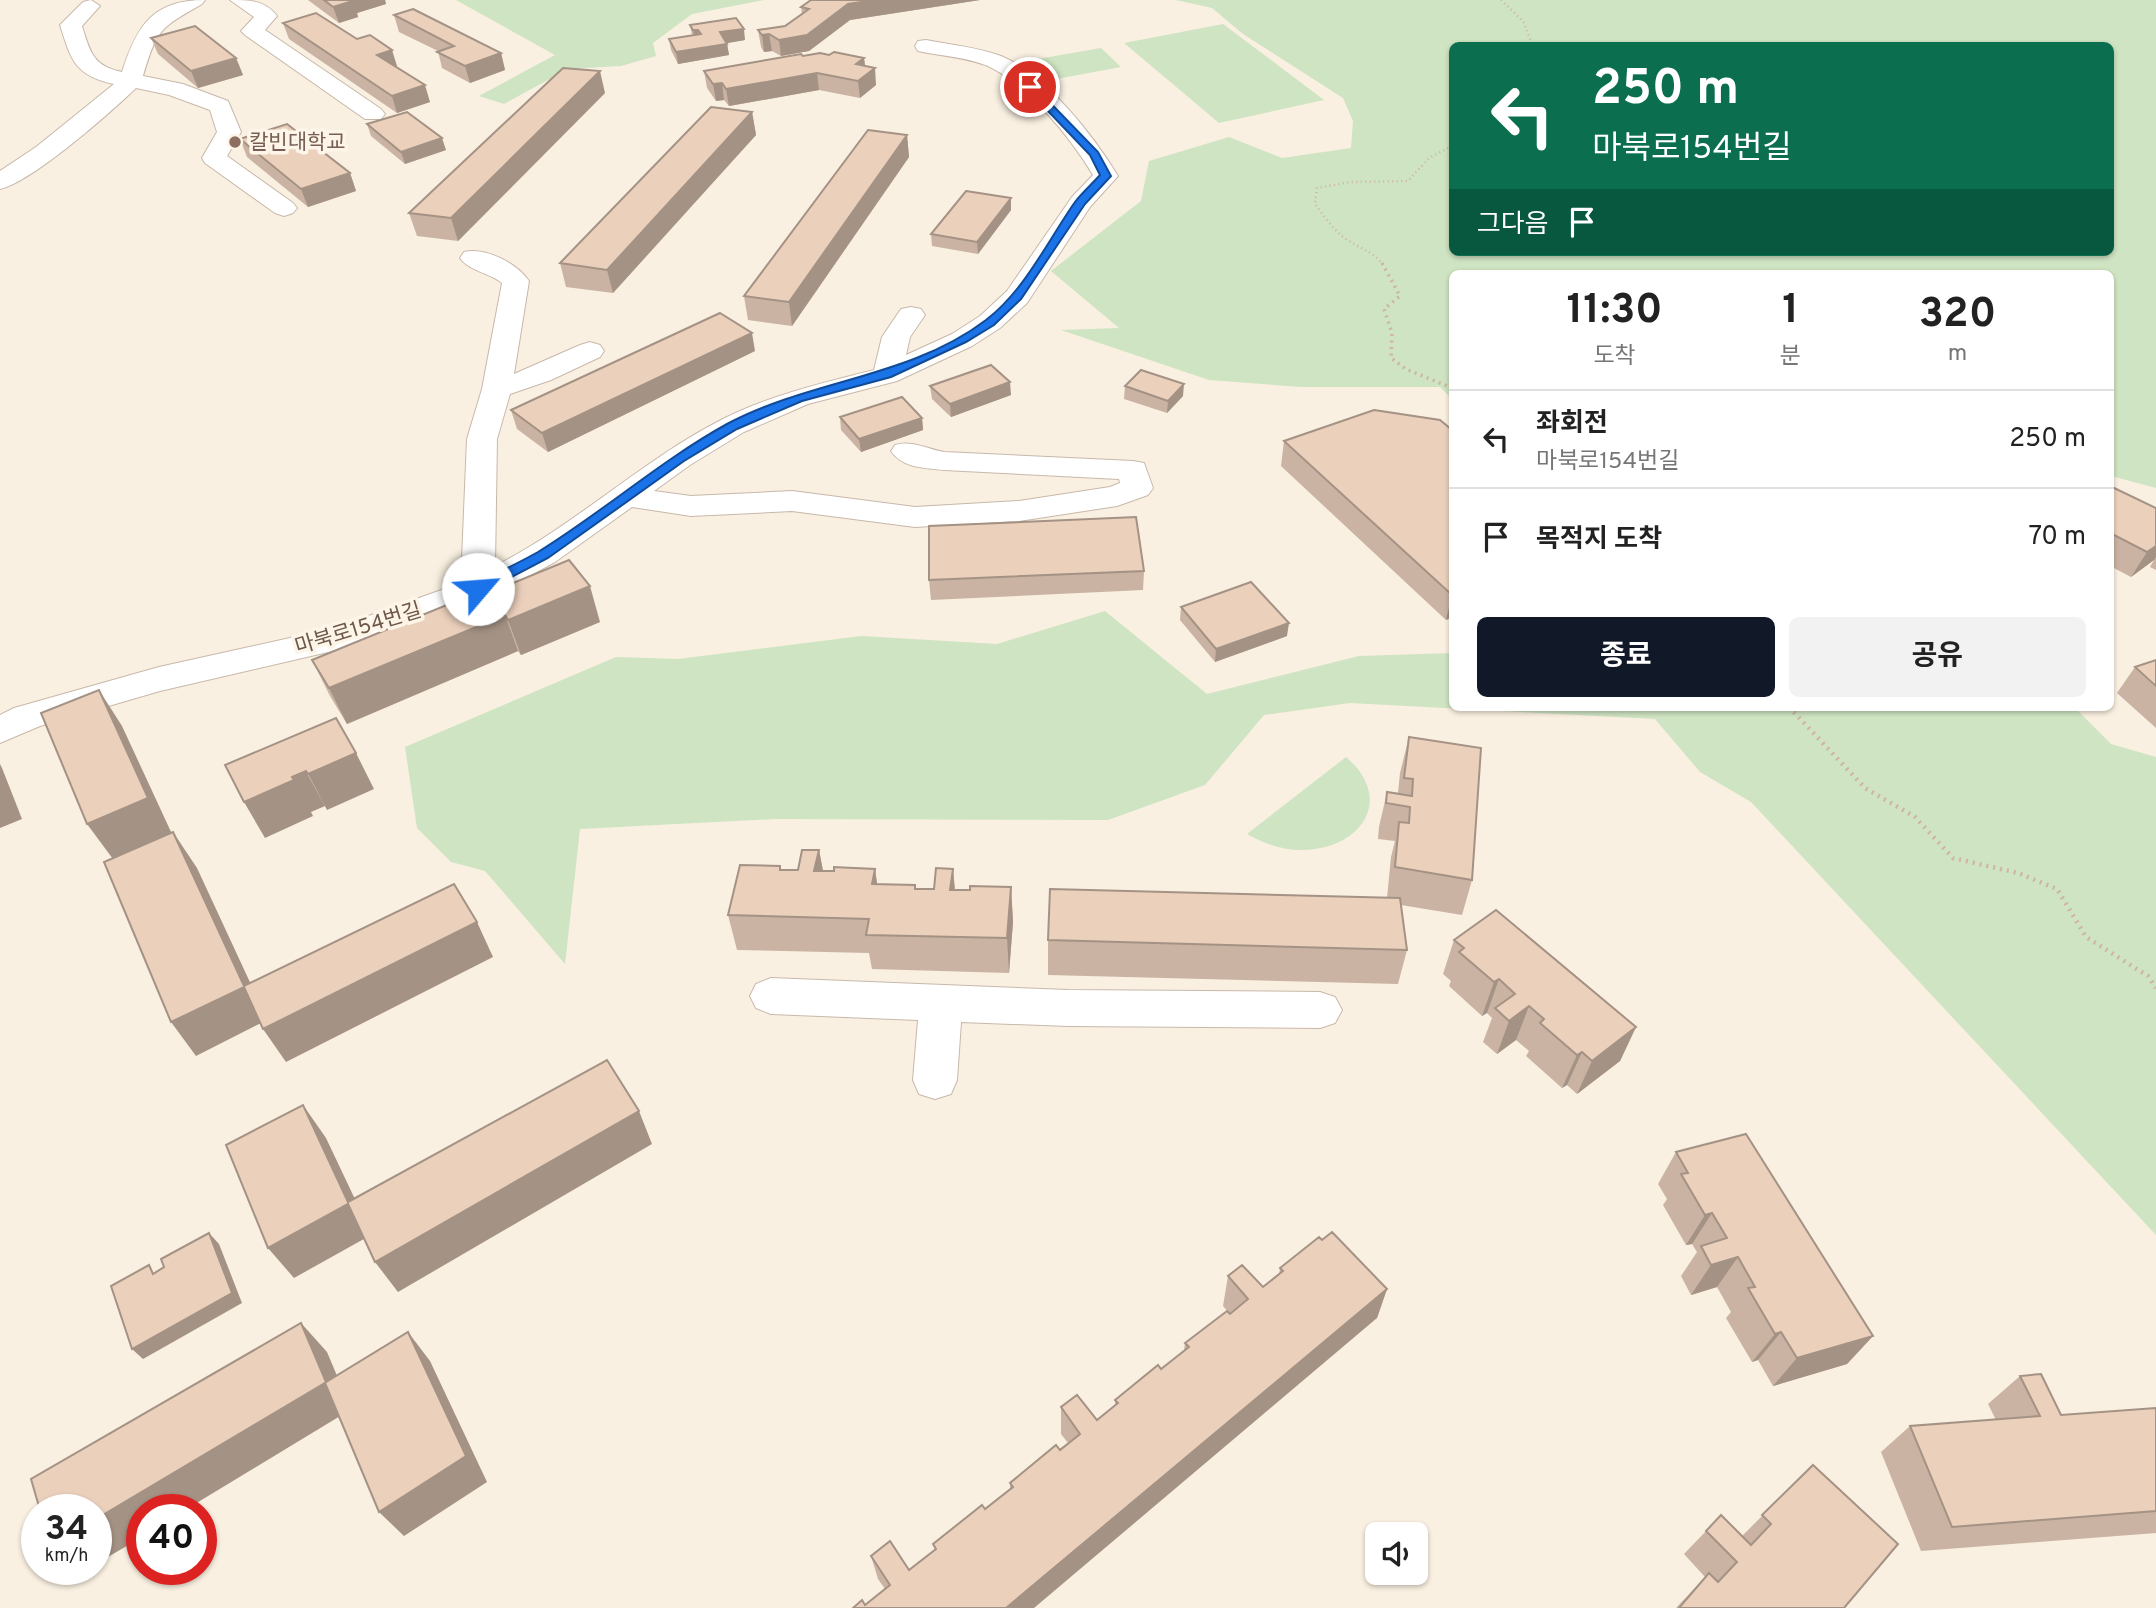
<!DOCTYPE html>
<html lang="ko">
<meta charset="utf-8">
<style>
body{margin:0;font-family:Overpass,"Noto Sans KR",sans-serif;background:#f2f2f2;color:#222;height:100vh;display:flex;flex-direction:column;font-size:26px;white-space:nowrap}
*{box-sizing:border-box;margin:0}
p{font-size:23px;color:#767676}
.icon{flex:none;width:38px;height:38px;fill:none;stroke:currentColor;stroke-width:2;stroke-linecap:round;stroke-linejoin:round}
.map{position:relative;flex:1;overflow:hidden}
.sheet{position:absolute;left:1449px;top:270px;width:665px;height:441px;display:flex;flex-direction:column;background:#fff;border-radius:10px;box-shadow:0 2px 5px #0004}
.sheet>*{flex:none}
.top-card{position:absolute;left:1449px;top:42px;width:665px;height:214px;border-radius:10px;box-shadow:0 2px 5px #0004;background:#0b6e4f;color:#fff;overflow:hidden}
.tools{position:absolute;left:1365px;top:1522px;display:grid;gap:14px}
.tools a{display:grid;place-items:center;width:63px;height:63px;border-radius:10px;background:#fff;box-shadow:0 2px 5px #0004;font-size:35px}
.speed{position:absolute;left:21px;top:1494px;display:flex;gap:14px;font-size:35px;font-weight:700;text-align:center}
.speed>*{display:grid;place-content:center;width:91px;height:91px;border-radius:50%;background:#fff;box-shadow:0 2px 5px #0004;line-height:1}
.speed small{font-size:18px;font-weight:400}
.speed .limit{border:10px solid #d22;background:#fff;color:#111}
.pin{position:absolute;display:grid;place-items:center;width:60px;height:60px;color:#fff;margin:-30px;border:4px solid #fff;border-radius:50%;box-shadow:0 2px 7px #0007}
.me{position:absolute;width:77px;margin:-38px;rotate:63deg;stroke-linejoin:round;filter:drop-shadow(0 0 5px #0008)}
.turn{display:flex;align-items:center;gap:24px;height:147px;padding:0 28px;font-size:32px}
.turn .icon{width:91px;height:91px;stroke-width:2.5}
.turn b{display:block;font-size:49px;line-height:60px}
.then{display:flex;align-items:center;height:66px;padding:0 28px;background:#0003;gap:14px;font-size:26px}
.eta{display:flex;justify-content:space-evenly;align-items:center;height:119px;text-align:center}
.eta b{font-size:42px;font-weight:700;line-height:49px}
.action{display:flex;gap:14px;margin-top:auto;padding:14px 28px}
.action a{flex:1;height:80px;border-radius:10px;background:#111827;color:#fff;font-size:28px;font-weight:700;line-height:80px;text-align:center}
.action a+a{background:#f2f2f2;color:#222}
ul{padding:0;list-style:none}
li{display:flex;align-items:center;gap:21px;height:98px;padding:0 28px;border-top:2px solid #e0e0e0}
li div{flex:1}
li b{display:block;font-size:26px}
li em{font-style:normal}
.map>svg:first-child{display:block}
.green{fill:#cfe4c2;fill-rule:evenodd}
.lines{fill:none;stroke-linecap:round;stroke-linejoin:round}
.minor-casing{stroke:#c8b8aa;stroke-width:2}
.path-far2{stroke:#cfb4a0;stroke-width:2.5;stroke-dasharray:1 3.5;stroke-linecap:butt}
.path-far1{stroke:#cfb4a0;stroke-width:3.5;stroke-dasharray:2 4.5;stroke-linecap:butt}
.path{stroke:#cfb4a0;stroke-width:4.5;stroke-dasharray:2 5;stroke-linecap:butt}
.minor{fill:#fff;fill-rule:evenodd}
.wall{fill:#cab3a2}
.shaded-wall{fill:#a49284}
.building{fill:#ebd0bc;stroke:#a49284;stroke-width:2}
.route{fill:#1a73e8;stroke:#114b97;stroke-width:2}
.education-dot{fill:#8d6e63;stroke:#fdf5e7;stroke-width:2.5}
.labels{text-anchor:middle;stroke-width:7;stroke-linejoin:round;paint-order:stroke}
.far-education-label{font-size:21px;fill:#785e54;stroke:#fdf5e7;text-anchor:start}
.far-street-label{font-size:21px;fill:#6d584b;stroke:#fdf5e7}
</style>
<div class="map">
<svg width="2156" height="1608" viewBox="0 0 2156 1608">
<rect width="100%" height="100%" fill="#f9f0e1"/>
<!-- green -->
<g class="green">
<path d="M456 0H764L692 14 653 43 656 56 621 66 568 69 504 104 479 96 555 55Z"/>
<path d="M1176 0H2156V488L2111 476 2110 273H1452V399L1440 387H1301L1209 380 1061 330 1119 328 1051 271 1141 201 1149 161 1229 137 1282 158 1351 148 1353 121 1343 98 1243 34 1212 8ZM1452 46H2110V252H1452Z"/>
<path d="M1223 24 1324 100 1219 123 1124 43Z"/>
<path d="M1101 48 1121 67 1051 80 1032 60Z"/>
<path d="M1105 611 1207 694 1359 656 1452 653V707H2074L2111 744 2156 757V1235L1751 802 1700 772 1655 719 1350 703 1264 715 1205 785 1108 820 775 819 580 829 565 964 485 871 451 862 417 828 405 747 616 657 678 659 861 636 997 644Z"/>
<path d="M1346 757C1395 799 1362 848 1304 850 1284 851 1265 844 1247 834Z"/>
</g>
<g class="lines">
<!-- minor casing -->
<g class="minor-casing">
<g id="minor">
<path d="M91 0 100 6 82 26C90 52 93 66 122 72 137 25 153 0 205 0L202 4C160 28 157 29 143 76L183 84 228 101 241 132 227 156 293 203 297 208 293 213 284 216 275 213 205 163 202 158 217 132 210 110 169 95 136 88C110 113 32 182 0 189V171L36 147 114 84C75 76 71 60 60 25L83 2Z"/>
<path d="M230 0C248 0 265 0 277 16L265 30 381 109 385 114 381 119H365L245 35 241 31 254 17Z"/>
<path d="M926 40C951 45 977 47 1001 56 1046 75 1093 135 1118 176L1090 207 1027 303 1000 328 972 346 897 381 808 404 744 432 690 465 654 491 691 496 792 491 915 507 1019 501 1110 487 1120 483 1119 479 944 470C925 468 902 468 891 451L895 445C912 440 927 449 944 452L1133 461 1144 463 1153 488 1148 495 1117 506 1019 521 915 527 792 511 691 516 632 507 555 562 490 597 354 646 160 691 40 726 0 743V715L14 708 159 667 335 628 461 583 467 439 482 389 502 283C490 273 469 271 460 258L464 252C485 247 517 263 529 281L514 374 580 345 590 342 600 345 604 351 600 357 551 380 510 394 497 439 495 566C576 525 642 460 723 419 771 395 822 383 874 370L882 337 901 309 911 307 921 309 925 315 910 337 906 355 952 334 980 316 1007 291 1072 197 1093 175C1071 138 1028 85 988 66 966 57 941 56 918 51L915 46 918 41Z"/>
<path d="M771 978 1068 990 1320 992 1335 997 1342 1010 1335 1023 1320 1028 1068 1026 961 1022 957 1080 951 1094 935 1099 919 1094 913 1080 918 1020 771 1014 756 1008 750 996 756 984Z"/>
</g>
</g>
<!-- path-far2 -->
<g class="path-far2">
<path d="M1501 0 1523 21 1533 46"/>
<path d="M1383 265C1373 251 1360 249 1346 239 1333 230 1324 216 1315 204L1317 188 1350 182 1408 181 1429 158 1452 146"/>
</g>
<!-- path-far1 -->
<path class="path-far1" d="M1382 263 1400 296 1384 309 1392 333 1391 358 1406 369 1452 388"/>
<!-- path -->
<path class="path" d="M1789 707 1865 788 1915 817 1953 858 2018 873 2057 889 2086 937 2148 976 2156 988"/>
<!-- minor -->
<use href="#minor" class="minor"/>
</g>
<!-- wall -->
<g class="wall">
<path d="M308 0H385L386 4 357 13 358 17 339 23Z"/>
<path d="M811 0H980L850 20 809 51 781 56 772 51 764 52 761 47 758 30 785 26 802 14 801 7Z"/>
<path d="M394 15 501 53 505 70 470 83 442 68 438 51 399 32Z"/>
<path d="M283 23 397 66 396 67 430 102 397 113 289 39Z"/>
<path d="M690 25 745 40 727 43 729 55 678 64 671 50 669 39 692 35Z"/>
<path d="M151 38 236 58 243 75 198 88 158 54Z"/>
<path d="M829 55 864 58 865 66 876 85 860 98 819 90 729 106 724 100 716 101 707 88 704 71 803 56Z"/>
<path d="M605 93 458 241 417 236 409 213Z"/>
<path d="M752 112 756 135 613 293 566 287 560 263Z"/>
<path d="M367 124 446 150 405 164 371 136Z"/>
<path d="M907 135 909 157 792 326 748 320 744 296Z"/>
<path d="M240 139 350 173 356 191 308 207 247 157Z"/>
<path d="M1011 198V210L978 254 932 246 931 234Z"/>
<path d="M755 351 548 452 517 429 511 410Z"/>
<path d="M930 386 1011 395 951 417 932 399Z"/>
<path d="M1125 386 1183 396 1167 413 1124 399Z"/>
<path d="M840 417 922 418 923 430 861 452 841 430Z"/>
<path d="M1452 430V617L1446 620 1281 466 1284 441Z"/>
<path d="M2110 486 2156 508V570L2150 567 2154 560 2131 577 2110 566Z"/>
<path d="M1144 571 1143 590 931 600 929 580Z"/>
<path d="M489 593 600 622 521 655 518 651 347 724 330 696 312 660Z"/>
<path d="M1181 607 1287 636 1215 662 1180 620Z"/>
<path d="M2156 660V728L2117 693 2135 667Z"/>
<path d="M1409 737 1472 880 1462 915 1401 905 1407 950 1398 984 1048 975V940L1387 898 1391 857 1395 841 1378 839 1379 827 1387 792 1398 793 1400 773Z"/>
<path d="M819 850 823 871 875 869 877 884 915 889H934L953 869 955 890H970L1011 887 1013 922 1009 973 872 969 869 953 737 950 728 915 781 870H798Z"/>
<path d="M1454 940 1636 1027 1620 1061 1577 1094 1567 1085 1562 1088 1526 1056 1529 1051 1516 1040 1497 1054 1483 1042 1492 1018 1487 1013 1482 1016 1449 986 1451 981 1443 974Z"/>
<path d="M1676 1152 1873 1336 1847 1364 1773 1386 1758 1360 1752 1362 1726 1318 1731 1312 1717 1287 1691 1295 1681 1276 1697 1252 1692 1244 1686 1245 1663 1205 1667 1199 1658 1184Z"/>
<path d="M1322 1240 1387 1289 1377 1318 865 1605 885 1589 878 1579 871 1556 909 1570 935 1550 933 1544 985 1509 1010 1489V1483L1068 1443 1061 1434V1407L1097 1420 1115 1406V1400L1161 1369 1184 1350 1185 1343 1230 1314 1223 1306 1228 1276 1263 1287 1279 1275 1280 1268Z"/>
<path d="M2020 1376 2061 1415 2156 1408V1533L1921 1551 1881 1452 1910 1426 1996 1420 1988 1404Z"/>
<path d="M1813 1465 1844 1608H1676L1705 1577 1684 1554 1706 1531 1742 1536Z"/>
</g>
<!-- shaded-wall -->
<g class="shaded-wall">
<path d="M349 0H385L386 4 357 13 358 17 339 23 333 7Z"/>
<path d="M874 0H980L850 20 809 51 781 56 779 40 848 4Z"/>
<path d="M744 29 745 40 722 44 720 32Z"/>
<path d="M693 30H698L700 41H695Z"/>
<path d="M769 34 772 51 764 52 762 35Z"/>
<path d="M727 44 729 55 678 64 676 52Z"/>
<path d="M392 50 397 66 383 71 377 55Z"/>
<path d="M501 53 505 70 470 83 465 66Z"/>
<path d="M236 58 243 75 198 88 191 71Z"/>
<path d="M864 58 866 74 856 64Z"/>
<path d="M875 68 876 85 860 98 858 81Z"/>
<path d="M600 71 605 93 458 241 451 218Z"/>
<path d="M817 73 819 90 729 106 726 89Z"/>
<path d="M722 83 724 100 716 101 713 84Z"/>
<path d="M425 85 430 102 397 113 392 96Z"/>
<path d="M752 112 756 135 613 293 607 270Z"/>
<path d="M907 135 909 157 792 326 789 302Z"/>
<path d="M442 138 446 150 405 164 401 152Z"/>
<path d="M350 173 356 191 308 207 301 189Z"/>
<path d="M1011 198V210L978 254 977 242Z"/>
<path d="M752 333 755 351 548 452 542 433Z"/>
<path d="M1010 382 1011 395 951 417 950 404Z"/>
<path d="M1184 384 1183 396 1167 413 1168 401Z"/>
<path d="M922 418 923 430 861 452 859 439Z"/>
<path d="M2156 546V557L2154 560 2131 577 2147 552Z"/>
<path d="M590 586 600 622 521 655 508 620Z"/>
<path d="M1452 595V617L1446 620Z"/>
<path d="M505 615 518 651 347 724 329 688Z"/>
<path d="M1289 623 1287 636 1215 662 1216 649Z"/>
<path d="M99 690 122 726 172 834 113 859 87 824Z"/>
<path d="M356 753 374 789 327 810 308 774Z"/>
<path d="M0 764 2 768 22 819 0 828Z"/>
<path d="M306 771 325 806 311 812 313 816 265 838 244 802 292 777Z"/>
<path d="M173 832 197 868 267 1019 244 986Z"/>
<path d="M819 850 826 886 814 871Z"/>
<path d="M875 869 880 904 872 884Z"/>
<path d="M953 869 956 904 950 890Z"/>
<path d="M1011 887 1013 922 1009 973 1007 938Z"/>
<path d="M477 922 493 957 286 1062 263 1029Z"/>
<path d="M1499 979 1487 1013 1482 1016 1494 982Z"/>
<path d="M244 987 267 1020 196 1056 171 1022Z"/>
<path d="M1529 1006 1516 1040 1497 1054 1509 1021Z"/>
<path d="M1636 1027 1620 1061 1577 1094 1592 1061Z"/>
<path d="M1582 1052 1567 1085 1562 1088 1577 1055Z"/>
<path d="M303 1105 326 1138 371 1233 348 1202Z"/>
<path d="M639 1111 652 1144 398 1292 375 1262Z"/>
<path d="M348 1204 371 1235 294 1278 268 1248Z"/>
<path d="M1712 1213 1692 1244 1686 1245 1705 1215Z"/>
<path d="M209 1233 219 1244 242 1303 143 1359 132 1349Z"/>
<path d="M1738 1257 1717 1287 1691 1295 1711 1265Z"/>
<path d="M1387 1289 1377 1318 1034 1608H1006Z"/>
<path d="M301 1323 327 1352 351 1409 326 1382Z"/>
<path d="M408 1332 430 1361 487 1482 404 1536 379 1512Z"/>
<path d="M1781 1332 1758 1360 1752 1362 1775 1334Z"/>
<path d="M1873 1336 1847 1364 1773 1386 1797 1358Z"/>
<path d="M325 1383 350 1410 185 1510H142V1537L96 1564V1519Z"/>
</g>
<!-- building -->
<g class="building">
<path d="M324 0H351L353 1 333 7Z"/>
<path d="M811 0H874L848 4 807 35 779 40 769 34 762 35 758 30 785 26 809 9 801 7Z"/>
<path d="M413 9 501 53 465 66 437 52 454 46 394 15Z"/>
<path d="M316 13 357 39 370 35 392 50 377 55 425 85 392 96 283 23Z"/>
<path d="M736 18 744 29 720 32 727 44 676 52 669 39 701 34 698 30H693L690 25Z"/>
<path d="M195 26 236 58 191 71 151 38Z"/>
<path d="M834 52 864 58 856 64 875 68 858 81 817 73 726 89 722 83 713 84 704 71 801 54 803 56 820 53 829 55Z"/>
<path d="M563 68 600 71 451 218 409 213Z"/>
<path d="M711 107 752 112 607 270 560 263Z"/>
<path d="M407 112 442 138 401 152 367 124Z"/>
<path d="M287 124 350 173 301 189 240 139Z"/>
<path d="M868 130 907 135 789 302 744 296Z"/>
<path d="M966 191 1011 198 977 242 931 234Z"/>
<path d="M720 313 752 333 542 433 511 410Z"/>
<path d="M991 365 1010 382 950 404 930 386Z"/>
<path d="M1141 370 1184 384 1168 401 1125 386Z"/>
<path d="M902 397 922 418 859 439 840 417Z"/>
<path d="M1374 410 1440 420 1452 430V595L1284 441Z"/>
<path d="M2110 486 2156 508V546L2147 552 2110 533Z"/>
<path d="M1136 517 1144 571 929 580V526Z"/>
<path d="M569 560 590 586 508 620 505 615 329 688 312 660 486 589 489 593Z"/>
<path d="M1251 582 1289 623 1216 649 1181 607Z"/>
<path d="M2156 660V686L2135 667Z"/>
<path d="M99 690 148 798 87 824 41 713Z"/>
<path d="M336 718 356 753 308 774 306 771 292 777 294 780 244 802 225 765Z"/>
<path d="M1409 737 1481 748 1472 880 1395 867 1399 822 1409 823 1410 807 1386 803 1387 792 1412 796 1413 779 1404 778Z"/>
<path d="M173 832 244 986 454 884 477 922 263 1029 244 987 171 1022 104 862Z"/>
<path d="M802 850H819L814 871H834V867L875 869 872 884 915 885V889H934L936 868 953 869 950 890H970V886L1011 887 1007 938 866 935 869 919 728 915 740 865 780 866V870H798Z"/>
<path d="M1050 889 1400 898 1407 950 1048 940Z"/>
<path d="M1496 910 1636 1027 1592 1061 1582 1052 1577 1055 1540 1023 1544 1019 1529 1006 1509 1021 1495 1008 1515 994 1499 979 1494 982 1459 952 1464 948 1454 940Z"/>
<path d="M607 1060 639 1111 375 1262 348 1204 268 1248 226 1145 303 1105 348 1202Z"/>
<path d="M1746 1134 1873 1336 1797 1358 1781 1332 1775 1334 1748 1288 1755 1287 1738 1257 1711 1265 1701 1246 1727 1238 1712 1213 1705 1215 1681 1174 1688 1173 1676 1152Z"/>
<path d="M1332 1232 1387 1289 1006 1608H853L862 1600 865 1605 890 1585 871 1556 890 1541 909 1570 936 1549 933 1544 982 1505 985 1509 1013 1487 1010 1483 1056 1445 1060 1450 1080 1434 1061 1407 1077 1395 1097 1420 1118 1403 1115 1400 1158 1365 1161 1369 1189 1347 1185 1343 1227 1311 1230 1314 1248 1299 1228 1276 1242 1265 1263 1287 1283 1271 1280 1268 1319 1237 1322 1240Z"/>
<path d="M209 1233 232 1293 132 1349 111 1286 149 1265 153 1274 164 1267 161 1259Z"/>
<path d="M301 1323 326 1382 408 1332 466 1456 379 1512 325 1383 96 1519V1510H40L31 1479Z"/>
<path d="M2041 1374 2061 1415 2156 1408V1511L1952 1527 1910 1426 2040 1416 2020 1376Z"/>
<path d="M1813 1465 1898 1544 1844 1608H1679L1709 1573 1718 1582 1737 1562 1706 1531 1721 1515 1751 1545 1771 1524 1762 1515Z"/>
</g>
<!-- route -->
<path class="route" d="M1027 85H1033L1098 152 1111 176 1085 204 1021 299 994 325 966 342 891 377 802 401 737 429 684 461 548 558 483 592H473V586C494 574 517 564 538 552 603 512 660 461 727 424 809 380 910 378 986 320 1025 290 1047 242 1075 202 1082 193 1092 184 1100 175L1090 155 1027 89Z"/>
<!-- markers -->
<circle class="education-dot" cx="235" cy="142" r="7"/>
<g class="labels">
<!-- far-education labels -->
<g class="far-education-label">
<text x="249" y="149">칼빈대학교</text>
</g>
<!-- far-street labels -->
<g class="far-street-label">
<text transform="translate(358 628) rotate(-17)" y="7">마북로154번길</text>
</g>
</g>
</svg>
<div class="tools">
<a><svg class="icon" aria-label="sound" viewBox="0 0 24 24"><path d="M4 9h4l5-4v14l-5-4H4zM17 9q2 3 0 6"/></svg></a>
</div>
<div class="speed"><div>34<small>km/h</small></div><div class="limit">40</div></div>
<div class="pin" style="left:1030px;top:87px;background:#d93025"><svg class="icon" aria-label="arrive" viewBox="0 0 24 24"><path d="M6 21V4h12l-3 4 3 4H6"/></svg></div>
<svg class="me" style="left:478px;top:589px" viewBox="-20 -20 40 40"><circle r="19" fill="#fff"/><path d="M0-13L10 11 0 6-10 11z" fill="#1a73e8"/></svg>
<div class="top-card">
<div class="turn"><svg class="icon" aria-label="left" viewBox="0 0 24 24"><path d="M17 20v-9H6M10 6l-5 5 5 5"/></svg><div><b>250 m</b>마북로154번길</div></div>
<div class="then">그다음<svg class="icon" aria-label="arrive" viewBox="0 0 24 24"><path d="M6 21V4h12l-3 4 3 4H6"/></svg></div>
</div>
<section class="sheet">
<div class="eta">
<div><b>11:30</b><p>도착</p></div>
<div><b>1</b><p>분</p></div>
<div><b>320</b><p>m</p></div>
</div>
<ul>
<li><svg class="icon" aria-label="left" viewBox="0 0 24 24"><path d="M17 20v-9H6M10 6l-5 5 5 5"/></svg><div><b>좌회전</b><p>마북로154번길</p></div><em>250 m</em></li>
<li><svg class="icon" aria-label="arrive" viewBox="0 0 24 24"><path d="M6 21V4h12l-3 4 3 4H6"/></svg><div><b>목적지 도착</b></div><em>70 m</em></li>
</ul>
<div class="action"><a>종료</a><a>공유</a></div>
</section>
</div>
